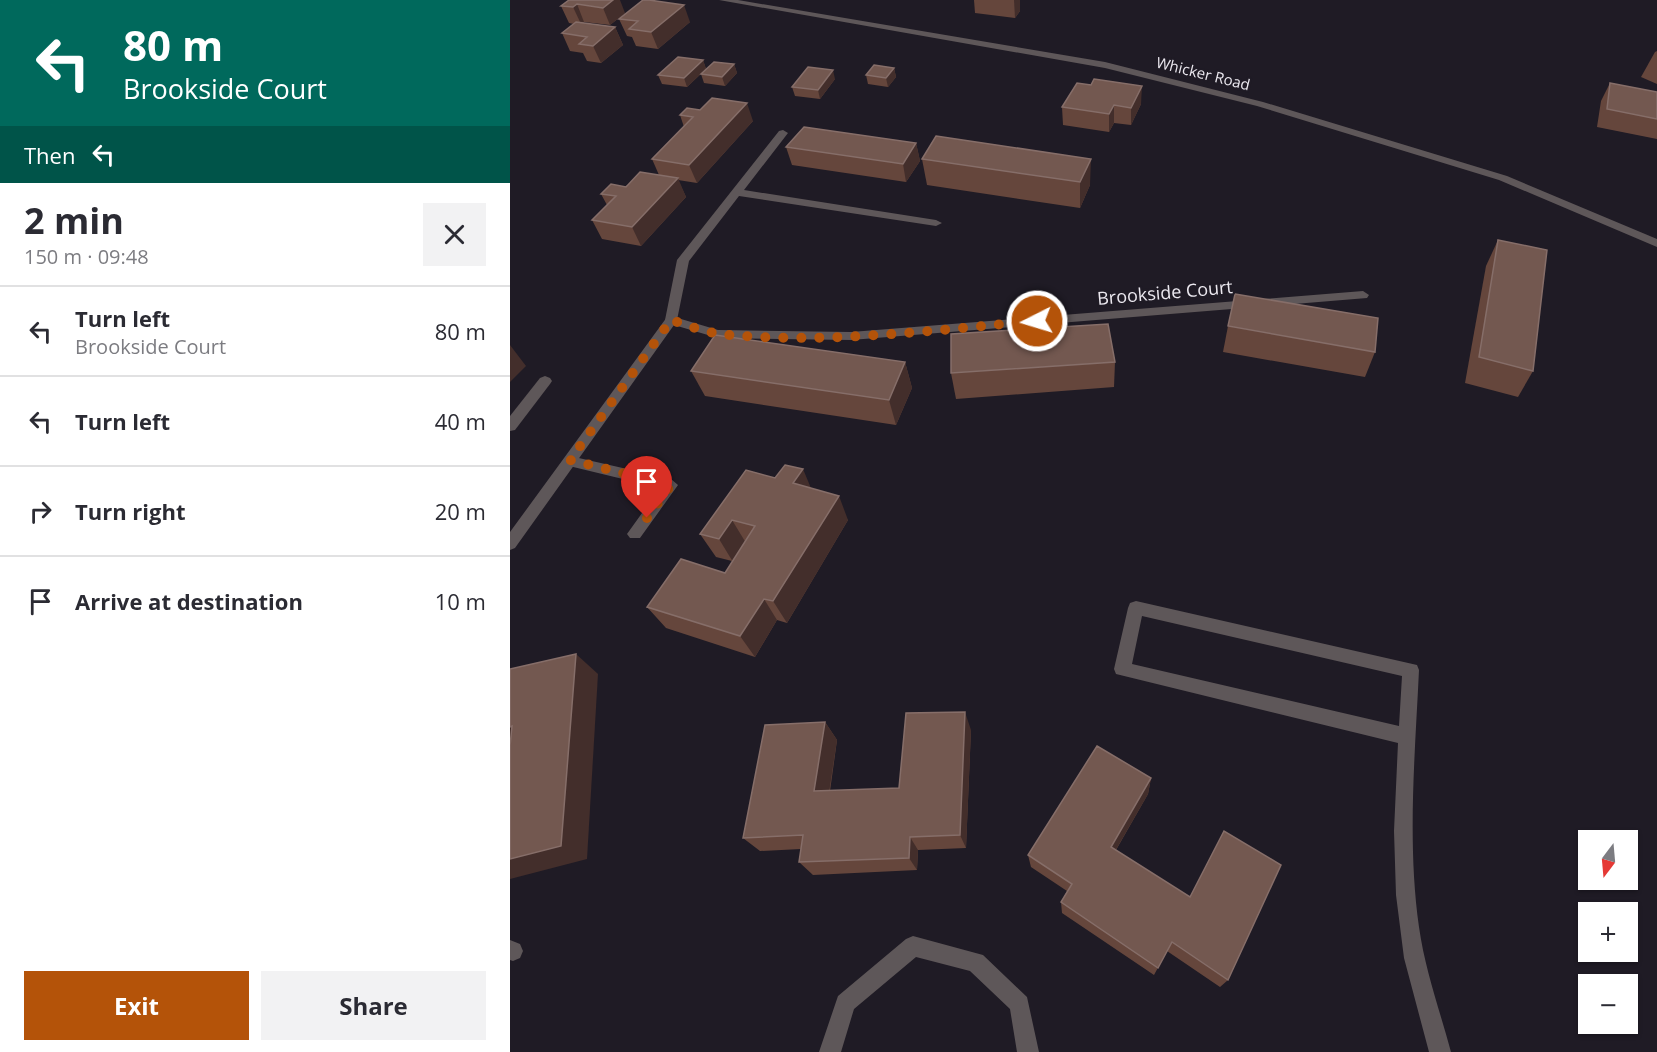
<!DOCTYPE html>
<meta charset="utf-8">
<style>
body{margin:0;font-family:"Open Sans",sans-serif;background:#f2f2f3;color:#2b2b33;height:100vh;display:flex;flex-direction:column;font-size:22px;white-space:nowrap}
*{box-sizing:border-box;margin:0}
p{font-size:20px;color:#7c7c81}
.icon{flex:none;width:33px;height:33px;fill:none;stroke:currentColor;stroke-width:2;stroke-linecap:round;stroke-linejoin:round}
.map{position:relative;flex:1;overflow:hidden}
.sheet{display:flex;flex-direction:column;background:#fff;width:510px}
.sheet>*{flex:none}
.banner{background:#00695c;color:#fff;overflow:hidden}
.needle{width:39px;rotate:196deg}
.controls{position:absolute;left:1068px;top:830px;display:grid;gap:12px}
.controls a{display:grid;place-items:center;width:60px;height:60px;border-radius:0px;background:#fff;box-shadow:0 2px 4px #0004;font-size:30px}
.pin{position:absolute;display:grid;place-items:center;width:51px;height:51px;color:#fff;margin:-62px -26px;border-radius:50% 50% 50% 0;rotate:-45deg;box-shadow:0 0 6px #0007}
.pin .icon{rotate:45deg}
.me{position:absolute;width:66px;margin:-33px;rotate:265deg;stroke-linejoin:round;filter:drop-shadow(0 0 4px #0008)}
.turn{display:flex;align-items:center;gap:21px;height:126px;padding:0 24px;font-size:27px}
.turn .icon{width:78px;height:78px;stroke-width:2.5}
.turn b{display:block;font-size:42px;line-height:51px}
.then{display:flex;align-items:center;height:57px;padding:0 24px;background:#0003;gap:12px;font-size:22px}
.round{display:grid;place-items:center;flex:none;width:63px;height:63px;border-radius:0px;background:#f2f2f3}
.overview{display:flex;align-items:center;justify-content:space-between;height:102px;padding:0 24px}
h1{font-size:36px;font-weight:700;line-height:45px}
.button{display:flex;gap:12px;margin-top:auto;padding:12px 24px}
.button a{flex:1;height:69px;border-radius:0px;background:#b45309;color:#fff;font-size:24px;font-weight:700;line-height:69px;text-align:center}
.button a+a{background:#f2f2f3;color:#2b2b33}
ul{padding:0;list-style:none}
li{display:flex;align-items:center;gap:18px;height:90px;padding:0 24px;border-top:2px solid #e1e1e2}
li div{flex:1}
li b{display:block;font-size:22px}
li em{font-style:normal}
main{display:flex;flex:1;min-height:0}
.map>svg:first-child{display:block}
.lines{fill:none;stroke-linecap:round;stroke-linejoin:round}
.service{fill:#5e5759;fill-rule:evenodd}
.minor{fill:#5e5759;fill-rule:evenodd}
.tertiary{fill:#5e5759;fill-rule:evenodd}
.wall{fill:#65463c}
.shaded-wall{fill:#432e2b}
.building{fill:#735850;stroke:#866e69;stroke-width:1.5}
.route{stroke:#b45309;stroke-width:10;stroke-dasharray:0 18}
.labels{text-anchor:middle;stroke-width:4.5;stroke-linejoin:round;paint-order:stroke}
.far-street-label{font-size:15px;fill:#ebe8ef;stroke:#1f1b25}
.street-label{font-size:18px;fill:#ebe8ef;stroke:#1f1b25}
</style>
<main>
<section class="sheet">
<div class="banner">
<div class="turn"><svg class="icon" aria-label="left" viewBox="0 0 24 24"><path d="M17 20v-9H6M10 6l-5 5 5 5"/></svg><div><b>80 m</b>Brookside Court</div></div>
<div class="then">Then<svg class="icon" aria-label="left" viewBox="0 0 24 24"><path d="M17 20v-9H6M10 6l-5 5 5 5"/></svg></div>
</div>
<div class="overview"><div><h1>2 min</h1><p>150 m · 09:48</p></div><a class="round"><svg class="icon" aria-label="close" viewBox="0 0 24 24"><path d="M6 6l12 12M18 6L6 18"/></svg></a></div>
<ul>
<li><svg class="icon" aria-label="left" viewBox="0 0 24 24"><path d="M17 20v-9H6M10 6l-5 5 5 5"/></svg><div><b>Turn left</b><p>Brookside Court</p></div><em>80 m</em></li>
<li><svg class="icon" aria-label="left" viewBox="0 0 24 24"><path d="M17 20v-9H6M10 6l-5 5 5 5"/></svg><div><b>Turn left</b></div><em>40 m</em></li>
<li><svg class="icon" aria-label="right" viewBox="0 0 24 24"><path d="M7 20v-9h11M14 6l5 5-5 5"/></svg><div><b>Turn right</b></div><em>20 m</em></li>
<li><svg class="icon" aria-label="arrive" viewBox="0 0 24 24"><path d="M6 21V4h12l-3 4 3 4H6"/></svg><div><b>Arrive at destination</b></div><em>10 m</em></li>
</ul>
<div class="button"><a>Exit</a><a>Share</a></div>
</section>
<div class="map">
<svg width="1147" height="1052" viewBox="0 0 1147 1052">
<rect width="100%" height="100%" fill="#1f1b25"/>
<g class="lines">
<!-- service -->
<g class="service">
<path d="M273 130 278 133 234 190 426 220 432 223 426 226 229 196 179 261 167 320 165 323H157L155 320 167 260 269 131Z"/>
<path d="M35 376 40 378 42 381 40 384 5 430 0 431V416L30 378Z"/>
<path d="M60 456 161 479 168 485 130 538H120L117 534 150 488 55 465 53 461Z"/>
<path d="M626 601 907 665 909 670C905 755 897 842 909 927 915 970 930 1011 941 1052H919L894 958 886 895 884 831 888 743 606 674 604 669 618 608 620 603ZM632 616 892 676 889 726 622 664Z"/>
<path d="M0 940 10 944 13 951 10 958 3 961 0 960Z"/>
</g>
<!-- minor -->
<g class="minor">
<path d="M853 291 859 295 857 298 341 340 208 338 164 325 5 548 0 550V532L157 317 161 316 208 330 341 332Z"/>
<path d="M403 936 473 955 517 997 529 1052H507L500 1009 460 971 406 957 344 1009 331 1052H309L328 996 396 939Z"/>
</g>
<!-- tertiary -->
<path class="tertiary" d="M209 0H228L595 62 753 102 997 176 1147 239V247L989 180 747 106 595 68Z"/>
</g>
<!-- wall -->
<g class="wall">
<path d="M59 0 115 13 100 25 74 22 73 23 105 27 113 45 91 63 77 61 73 53 60 51 52 33 64 24 59 23 51 6Z"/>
<path d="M464 0H510V11L505 18 465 13Z"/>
<path d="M109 19 180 22 148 49 126 46 122 37 117 36Z"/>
<path d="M1147 51V84L1131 77 1145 52Z"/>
<path d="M193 60 196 69 177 87 152 84 148 75Z"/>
<path d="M224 64 227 73 215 86 194 83 191 74Z"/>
<path d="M384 68 386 77 378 87 358 84 356 75Z"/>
<path d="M325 79 310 99 285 96 282 87Z"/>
<path d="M1100 83 1147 92V139L1087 127 1091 101Z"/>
<path d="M631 104 621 125 604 123 599 132 553 125 552 107Z"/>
<path d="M170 115 243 121 187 183 168 180 176 197 131 246 92 239 82 220 97 205 91 194 149 175 142 159 174 127Z"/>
<path d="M426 136 580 185 570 208 417 185 412 159Z"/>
<path d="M406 143 410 161 396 182 282 165 276 147Z"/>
<path d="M988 240 1023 371 1008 397 955 383 976 266Z"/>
<path d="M718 326 865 352 855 377 713 352Z"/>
<path d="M395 362 402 388 386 425 195 396 181 371Z"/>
<path d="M605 362 604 387 446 399 441 373Z"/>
<path d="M236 470 301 488 338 520 277 623 267 620 245 657 156 628 137 607 215 573 222 561 206 557 190 534Z"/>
<path d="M315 722 327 740 320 791 389 788 461 730 456 848 408 850 407 870 303 875 289 862 291 849 250 851 233 838Z"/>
<path d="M641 778 638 794 606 850 718 980 710 987 657 951 644 975 552 913 551 902 557 891 521 867 518 855Z"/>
</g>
<!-- shaded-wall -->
<g class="shaded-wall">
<path d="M103 0H110L115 13 100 25 93 8Z"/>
<path d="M504 0H510V11L505 18Z"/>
<path d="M67 4 74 22 71 24 63 7Z"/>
<path d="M174 5 180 22 148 49 141 32Z"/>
<path d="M105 27 113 45 91 63 83 46Z"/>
<path d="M193 60 196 69 177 87 174 78Z"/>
<path d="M224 64 227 73 215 86 212 77Z"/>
<path d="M384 68 386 77 378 87 376 78Z"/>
<path d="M323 70 325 79 310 99 308 90Z"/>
<path d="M632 86 631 104 621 125V108Z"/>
<path d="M237 103 243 121 187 183 179 165Z"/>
<path d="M604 105V123L599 132V114Z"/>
<path d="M406 143 410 161 396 182 393 164Z"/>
<path d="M581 159 580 185 570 208V182Z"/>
<path d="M168 178 176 197 131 246 122 227Z"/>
<path d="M0 345 16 366 0 382Z"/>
<path d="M395 362 402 388 386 425 379 400Z"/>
<path d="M293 469 303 493 283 483Z"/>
<path d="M329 496 338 520 277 623 263 601Z"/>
<path d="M222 520 236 543 223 562 209 539Z"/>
<path d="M254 599 267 620 245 657 230 636Z"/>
<path d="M66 654 88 674 77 859 0 879V859Z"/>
<path d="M455 712 461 730 456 848 450 835Z"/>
<path d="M315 722 327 740 317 806 304 791Z"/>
<path d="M2 726 0 751V727Z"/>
<path d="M641 778 638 794 600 860 601 847Z"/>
<path d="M400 837 408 850 407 870 399 858Z"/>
</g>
<!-- building -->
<g class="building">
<path d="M59 0H103L93 8 67 4 63 7 51 6Z"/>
<path d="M133 0H139L174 5 141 32 119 29 128 21 109 19Z"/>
<path d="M66 22 105 27 83 46 69 44 77 37 52 33Z"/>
<path d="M168 57 193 60 174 78 148 75Z"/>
<path d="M204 62 224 64 212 77 191 74Z"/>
<path d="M364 65 384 68 376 78 356 75Z"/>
<path d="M298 67 323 70 308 90 282 87Z"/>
<path d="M584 79 632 86 621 108 604 105 599 114 552 107 567 83 581 85Z"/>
<path d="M1100 83 1147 92V119L1097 109Z"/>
<path d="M202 98 237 103 179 165 142 159 183 117 170 115 177 108 190 110Z"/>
<path d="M294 127 406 143 393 164 276 147Z"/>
<path d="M426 136 581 159 570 182 412 159Z"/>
<path d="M130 172 168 178 122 227 82 220 106 196 91 194 101 184 116 187Z"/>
<path d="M988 240 1037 250 1023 371 969 357Z"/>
<path d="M725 294 868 318 865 352 718 326Z"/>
<path d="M598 324 605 362 441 373V334Z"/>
<path d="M205 335 395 362 379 400 181 371Z"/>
<path d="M275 465 293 469 283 483 329 496 263 601 254 599 230 636 137 607 171 559 215 573 245 526 222 520 209 539 190 534 236 470 265 478Z"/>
<path d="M66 654 51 846 0 859V746L2 726 0 727V669Z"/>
<path d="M455 712 450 835 400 837 399 858 289 862 293 835 233 838 255 725 315 722 304 791 389 788 396 713Z"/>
<path d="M587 746 641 778 601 847 680 897 714 831 771 865 718 980 662 942 648 968 551 902 562 884 518 855Z"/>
</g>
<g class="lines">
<!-- route -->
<path class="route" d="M137 518 161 485 60 460 161 320C177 325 194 332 210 334 312 345 425 330 527 321"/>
</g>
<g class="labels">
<!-- far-street labels -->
<g class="far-street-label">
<text transform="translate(693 74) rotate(14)" y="5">Whicker Road</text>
</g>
<!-- street labels -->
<g class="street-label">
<text transform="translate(655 293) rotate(-5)" y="6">Brookside Court</text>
</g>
</g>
</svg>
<div class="controls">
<a><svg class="needle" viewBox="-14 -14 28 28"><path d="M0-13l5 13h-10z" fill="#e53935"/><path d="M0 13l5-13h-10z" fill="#7c7c81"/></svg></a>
<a>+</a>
<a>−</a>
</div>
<div class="pin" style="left:137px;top:518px;background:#d93025"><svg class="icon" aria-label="arrive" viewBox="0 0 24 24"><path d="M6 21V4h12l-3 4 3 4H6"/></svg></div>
<svg class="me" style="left:527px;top:321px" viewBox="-20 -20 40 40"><circle r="17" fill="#b45309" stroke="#fff" stroke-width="3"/><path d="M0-11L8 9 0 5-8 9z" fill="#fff"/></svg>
</div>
</main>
